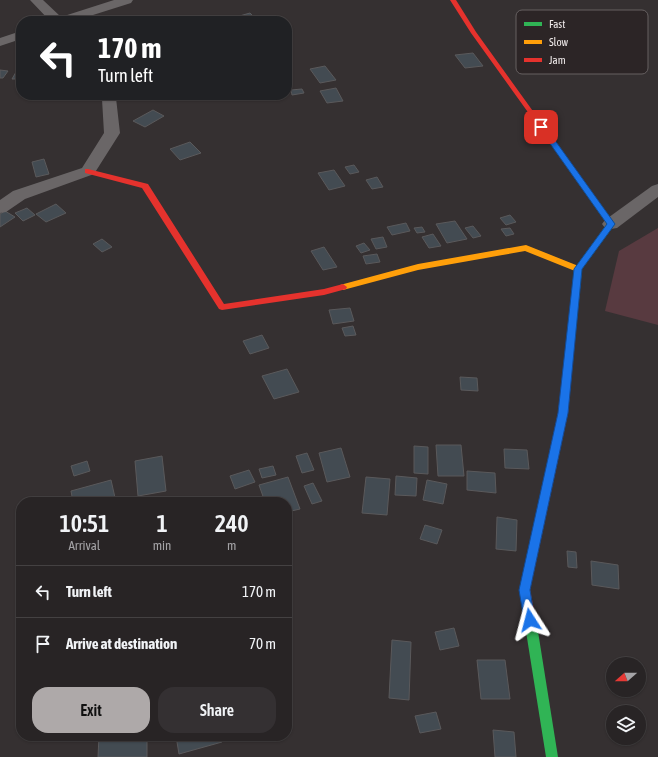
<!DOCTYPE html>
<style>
body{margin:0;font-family:"Asap Condensed",sans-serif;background:#343032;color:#f1f3f6;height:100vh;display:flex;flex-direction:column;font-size:15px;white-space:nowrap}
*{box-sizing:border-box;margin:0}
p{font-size:13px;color:#a5a4a7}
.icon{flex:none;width:22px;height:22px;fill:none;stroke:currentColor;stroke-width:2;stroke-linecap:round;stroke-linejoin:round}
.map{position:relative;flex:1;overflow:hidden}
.drawer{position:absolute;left:16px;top:497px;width:276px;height:244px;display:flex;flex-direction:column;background:#282425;border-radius:16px;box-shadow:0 1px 3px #0004,0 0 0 1px #444142}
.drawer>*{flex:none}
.top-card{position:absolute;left:16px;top:16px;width:276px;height:84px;border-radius:16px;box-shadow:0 1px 3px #0004,0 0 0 1px #444142;background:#202124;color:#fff;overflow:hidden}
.needle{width:26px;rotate:249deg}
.buttons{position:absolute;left:606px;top:657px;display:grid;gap:8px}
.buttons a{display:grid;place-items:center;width:40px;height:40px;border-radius:50%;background:#282425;box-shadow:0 1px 3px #0004,0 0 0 1px #444142;font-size:20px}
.pin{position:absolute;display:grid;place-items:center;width:34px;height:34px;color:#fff;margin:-17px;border-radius:8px;box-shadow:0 2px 6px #0006}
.me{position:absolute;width:44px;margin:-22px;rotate:351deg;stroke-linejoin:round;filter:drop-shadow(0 0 3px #0008)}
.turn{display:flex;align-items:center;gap:14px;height:84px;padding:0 16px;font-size:18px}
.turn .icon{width:52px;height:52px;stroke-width:2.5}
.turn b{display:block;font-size:28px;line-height:34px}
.eta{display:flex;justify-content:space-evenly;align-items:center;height:68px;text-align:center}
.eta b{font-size:24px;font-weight:600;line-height:28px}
.action{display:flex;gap:8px;margin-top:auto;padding:8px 16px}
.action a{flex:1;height:46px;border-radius:16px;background:#aea9a9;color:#111;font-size:16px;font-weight:600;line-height:46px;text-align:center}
.action a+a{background:#343032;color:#f1f3f6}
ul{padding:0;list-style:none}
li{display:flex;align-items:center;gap:12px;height:52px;padding:0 16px;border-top:1px solid #444142}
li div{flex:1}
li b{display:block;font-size:15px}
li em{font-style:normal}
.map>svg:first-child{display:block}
.green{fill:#583a40}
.building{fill:#434b52;stroke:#5a595b}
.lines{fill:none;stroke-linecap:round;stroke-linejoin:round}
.street{fill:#6a6667;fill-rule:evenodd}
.fast{fill:#30b455;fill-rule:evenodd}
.slow{fill:#ff9f0a;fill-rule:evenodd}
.jam{fill:#e5322d;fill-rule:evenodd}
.route{fill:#1a73e8;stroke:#114b97}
.key{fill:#2c2526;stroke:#666061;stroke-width:1}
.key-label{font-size:11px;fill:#efeaea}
</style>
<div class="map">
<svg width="658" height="757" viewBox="0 0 658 757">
<rect width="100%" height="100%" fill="#353031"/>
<!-- green -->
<path class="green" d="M658 228V325L605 311 619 251Z"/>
<!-- building -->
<g class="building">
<path d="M250 13 256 19 240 21 236 17Z"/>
<path d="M473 53 483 66 465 68 455 55Z"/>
<path d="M325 66 336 80 320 83 310 69Z"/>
<path d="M0 70 8 71 3 78H0Z"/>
<path d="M16 72H21V79H12Z"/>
<path d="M336 88 343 101 327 103 320 91Z"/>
<path d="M302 89 304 93 292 95 291 90Z"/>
<path d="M153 110 164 116 145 127 133 121Z"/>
<path d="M190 142 201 153 180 160 170 149Z"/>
<path d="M44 159 49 174 36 177 32 162Z"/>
<path d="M354 165 359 172 350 174 345 167Z"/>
<path d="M334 170 345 186 329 190 318 173Z"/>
<path d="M377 177 383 187 372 189 366 180Z"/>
<path d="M56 204 66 213 46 222 36 214Z"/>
<path d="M27 208 35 215 23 221 15 213Z"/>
<path d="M5 211 15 217 0 227V214Z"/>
<path d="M510 215 516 222 506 225 500 218Z"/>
<path d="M455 221 467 239 447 243 436 224Z"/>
<path d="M406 223 410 231 392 235 387 227Z"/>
<path d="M473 226 481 236 473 238 465 228Z"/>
<path d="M422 227 425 232 417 233 414 228Z"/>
<path d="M510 228 514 234 506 236 501 229Z"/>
<path d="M433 234 441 246 429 248 422 237Z"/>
<path d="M383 237 387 247 376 249 371 239Z"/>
<path d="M102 239 112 247 102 252 93 244Z"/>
<path d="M364 243 370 250 361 253 356 246Z"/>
<path d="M324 247 337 267 323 270 311 251Z"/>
<path d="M377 254 380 262 366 264 363 256Z"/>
<path d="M350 308 354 321 333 324 329 310Z"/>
<path d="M353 326 356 335 345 336 342 328Z"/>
<path d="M262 335 269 348 250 354 243 341Z"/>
<path d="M287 369 299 392 274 399 262 376Z"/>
<path d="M460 377 477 378 478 391 461 390Z"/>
<path d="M436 445H461L464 476H438Z"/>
<path d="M414 446 428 447V474L414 473Z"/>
<path d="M341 448 350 477 327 482 319 453Z"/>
<path d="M504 449 527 450 529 469 505 468Z"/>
<path d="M307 453 314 470 302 473 296 456Z"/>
<path d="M162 456 166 491 138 496 135 461Z"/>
<path d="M87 461 90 471 74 476 71 466Z"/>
<path d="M273 466 276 475 262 478 259 469Z"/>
<path d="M249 470 255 482 235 489 230 476Z"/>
<path d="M467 471 495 473 496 493 467 490Z"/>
<path d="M396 476 417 478 416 496 395 495Z"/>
<path d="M288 477 300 509 287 512V502H265L259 485Z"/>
<path d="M366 477 390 479 387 515 362 513Z"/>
<path d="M111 480 116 502H73L71 491Z"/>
<path d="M427 480 447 484 443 504 423 500Z"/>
<path d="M313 483 322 501 312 504 304 486Z"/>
<path d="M497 517 517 520 516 551 496 549Z"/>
<path d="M425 525 442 530 437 544 420 539Z"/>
<path d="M567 551 576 552 577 568 568 567Z"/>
<path d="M591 561 618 565 619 589 592 585Z"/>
<path d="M454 628 459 646 440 650 435 632Z"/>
<path d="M392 640 411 642 409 700 389 698Z"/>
<path d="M477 660H505L510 699H481Z"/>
<path d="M436 712 441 729 420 733 415 716Z"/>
<path d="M493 730 514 732 516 757H495Z"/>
<path d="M99 736H147V757H98Z"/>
<path d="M176 736H221L222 742 179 754Z"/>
</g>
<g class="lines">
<!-- street -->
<g class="street">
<path d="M30 0H43L61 17 114 0H133L131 3 74 21H50Z"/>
<path d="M21 31V39L0 46V38Z"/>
<path d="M99 95H114L116 98 120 133 94 174 25 199 6 212 0 213V200L13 191 82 168 104 133 102 99Z"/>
<path d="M658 184V197L617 228 611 229 605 228 602 224 605 220 652 186Z"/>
</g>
<!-- fast -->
<g class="fast">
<path d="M555 144 557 145 615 224 582 269 575 339 571 342 567 339 574 269 607 224 552 146Z"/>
<path d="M530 614 534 615 536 619 558 757H546L524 619 526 615Z"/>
</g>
<!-- slow -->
<path class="slow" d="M526 245 581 267 582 269 581 271H575L525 251 418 270 343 290 339 287 340 285 418 264Z"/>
<!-- jam -->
<g class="jam">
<path d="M450 0H456L476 32 558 146 557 147H553L471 33Z"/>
<path d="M85 169H88L148 184 224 304 324 289 343 284 347 287 346 289 324 295 222 310 219 309 142 188 85 173Z"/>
<path d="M571 336 575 339 568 413 530 590 536 619 534 623 530 624 526 623 524 619 520 590 558 413 567 339Z"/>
</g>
</g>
<!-- route -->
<path class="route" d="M539 125H544L615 224 582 269 568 413 530 590 535 620 533 624 530 626 526 624 524 620 519 590 558 413 574 269 607 224 539 128Z"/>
<!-- legend -->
<rect x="516" y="10" width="132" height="64" rx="6" class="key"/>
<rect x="524" y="22" width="18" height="4" fill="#30b455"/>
<rect x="524" y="40" width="18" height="4" fill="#ff9f0a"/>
<rect x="524" y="58" width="18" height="4" fill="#e5322d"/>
<g class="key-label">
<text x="549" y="28">Fast</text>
<text x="549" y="46">Slow</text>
<text x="549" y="64">Jam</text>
</g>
</svg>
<div class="buttons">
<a><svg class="needle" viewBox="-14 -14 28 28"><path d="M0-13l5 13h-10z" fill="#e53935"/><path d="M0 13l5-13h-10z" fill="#a5a4a7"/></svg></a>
<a><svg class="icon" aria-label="layers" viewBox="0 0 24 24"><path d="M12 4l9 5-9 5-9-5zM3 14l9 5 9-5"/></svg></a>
</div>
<div class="pin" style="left:541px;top:127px;background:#d93025"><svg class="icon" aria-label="arrive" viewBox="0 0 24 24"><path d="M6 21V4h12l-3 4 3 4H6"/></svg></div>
<svg class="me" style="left:530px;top:620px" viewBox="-20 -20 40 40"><path d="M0-17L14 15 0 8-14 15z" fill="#1a73e8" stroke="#fff" stroke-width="4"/></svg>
<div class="top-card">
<div class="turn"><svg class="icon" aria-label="left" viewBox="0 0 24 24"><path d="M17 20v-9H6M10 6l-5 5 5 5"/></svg><div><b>170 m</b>Turn left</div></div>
</div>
<section class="drawer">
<div class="eta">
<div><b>10:51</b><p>Arrival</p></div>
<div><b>1</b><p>min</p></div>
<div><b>240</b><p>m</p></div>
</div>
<ul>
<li><svg class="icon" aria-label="left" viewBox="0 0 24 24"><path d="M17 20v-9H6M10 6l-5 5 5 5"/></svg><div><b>Turn left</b></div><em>170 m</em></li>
<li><svg class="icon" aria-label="arrive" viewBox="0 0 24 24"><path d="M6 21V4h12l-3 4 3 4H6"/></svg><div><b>Arrive at destination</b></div><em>70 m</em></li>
</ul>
<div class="action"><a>Exit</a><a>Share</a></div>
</section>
</div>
